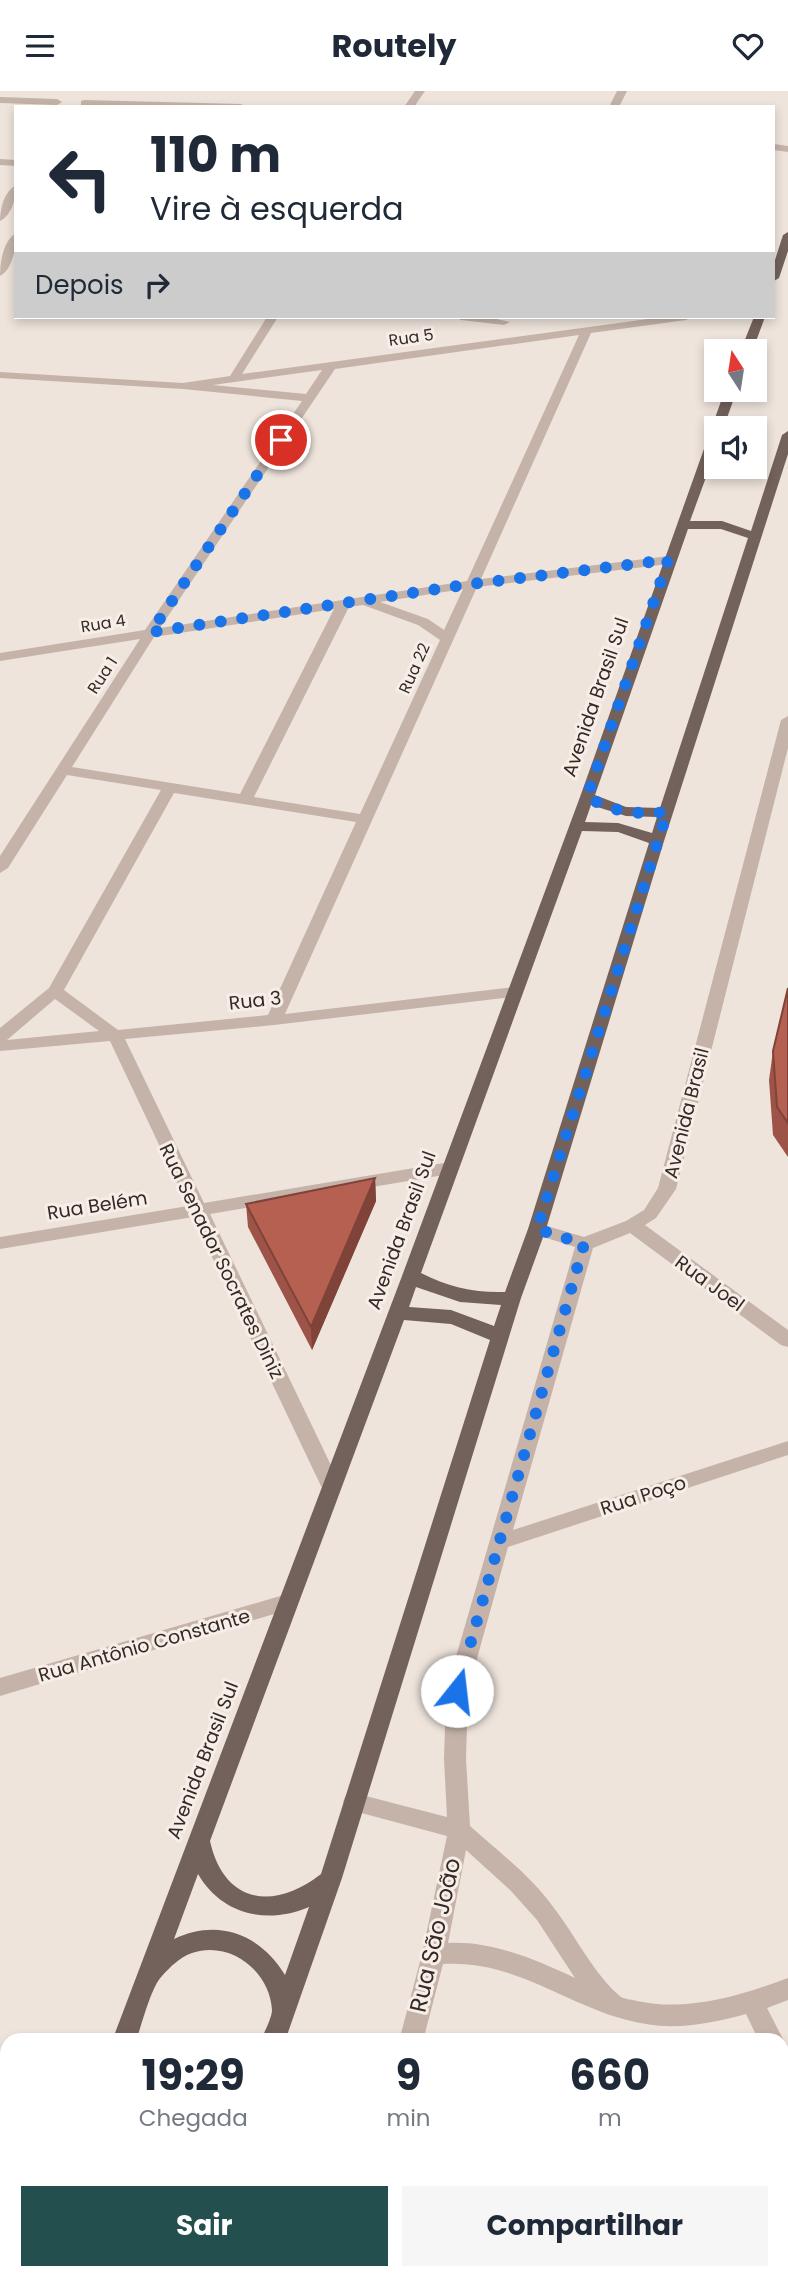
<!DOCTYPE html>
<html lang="pt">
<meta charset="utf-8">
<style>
body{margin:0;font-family:Poppins,sans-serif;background:#f6f6f7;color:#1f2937;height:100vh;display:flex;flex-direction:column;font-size:26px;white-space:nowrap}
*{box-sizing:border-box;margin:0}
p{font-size:23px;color:#747a83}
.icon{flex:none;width:38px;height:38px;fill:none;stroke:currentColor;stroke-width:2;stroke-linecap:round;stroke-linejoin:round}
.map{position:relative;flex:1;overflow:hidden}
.details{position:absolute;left:0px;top:1942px;width:789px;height:247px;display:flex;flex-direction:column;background:#fff;border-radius:21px 21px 0 0;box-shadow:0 4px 10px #0003}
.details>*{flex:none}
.guide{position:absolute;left:14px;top:14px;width:761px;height:214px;border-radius:0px;box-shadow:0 4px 10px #0003;background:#fff;color:#1f2937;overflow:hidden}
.needle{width:46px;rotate:348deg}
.buttons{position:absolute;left:704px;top:248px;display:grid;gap:14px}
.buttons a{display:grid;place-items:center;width:63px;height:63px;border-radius:0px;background:#fff;box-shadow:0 4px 10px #0003;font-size:35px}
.pin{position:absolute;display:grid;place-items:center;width:60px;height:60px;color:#fff;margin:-30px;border:4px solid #fff;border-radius:50%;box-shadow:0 2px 7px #0007}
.me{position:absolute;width:77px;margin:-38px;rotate:16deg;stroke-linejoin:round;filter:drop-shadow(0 0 5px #0008)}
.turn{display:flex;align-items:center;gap:24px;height:147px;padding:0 21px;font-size:32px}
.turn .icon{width:91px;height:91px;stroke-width:2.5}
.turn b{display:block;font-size:49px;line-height:60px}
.then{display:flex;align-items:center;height:66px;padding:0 21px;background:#0003;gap:14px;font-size:26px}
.eta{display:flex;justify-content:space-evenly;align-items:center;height:119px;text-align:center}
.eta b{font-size:42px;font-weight:700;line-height:49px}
.action{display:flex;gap:14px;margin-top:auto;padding:14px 21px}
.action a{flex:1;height:80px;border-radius:0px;background:#234f4e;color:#fff;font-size:28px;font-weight:700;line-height:80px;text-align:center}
.action a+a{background:#f6f6f7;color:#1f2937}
header{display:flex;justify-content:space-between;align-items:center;height:91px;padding:0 21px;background:#fff;font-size:32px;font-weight:700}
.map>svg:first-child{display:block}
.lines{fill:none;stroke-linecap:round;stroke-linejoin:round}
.street{fill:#c5b3a9;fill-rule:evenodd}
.primary{fill:#73615b;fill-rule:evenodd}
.wall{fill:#9d5347}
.shaded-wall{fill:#7f4339}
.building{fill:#b66052;stroke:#7f4339;stroke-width:2}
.route{stroke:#1a73e8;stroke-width:12;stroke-dasharray:0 21.6}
.labels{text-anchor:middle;stroke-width:6;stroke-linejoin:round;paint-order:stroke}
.far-street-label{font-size:16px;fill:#332a28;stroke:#f7eee7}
.street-label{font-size:19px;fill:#332a28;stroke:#f7eee7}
.near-street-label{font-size:23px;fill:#332a28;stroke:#f7eee7}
</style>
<header><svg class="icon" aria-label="menu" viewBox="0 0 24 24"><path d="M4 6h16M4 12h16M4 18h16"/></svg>Routely<svg class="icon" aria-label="heart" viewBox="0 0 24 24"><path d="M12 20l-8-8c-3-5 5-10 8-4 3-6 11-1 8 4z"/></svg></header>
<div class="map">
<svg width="788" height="2189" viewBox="0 0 788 2189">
<rect width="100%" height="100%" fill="#eee4dc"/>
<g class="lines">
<!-- street -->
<g class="street">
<path d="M415 0H425L414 16H404Z"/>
<path d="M617 0H627L619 16H609Z"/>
<path d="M0 6 57 8 62 11 57 14 0 12Z"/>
<path d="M84 9 241 13 246 16 81 14V10Z"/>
<path d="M774 53 788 55V61L774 59Z"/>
<path d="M0 68 16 69V75L0 74Z"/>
<path d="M16 94C16 107 12 124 0 130 0 117 4 101 16 94Z"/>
<path d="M16 142C16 156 13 178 0 185 0 171 3 150 16 142Z"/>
<path d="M267 226H278L242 283 663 226H692L686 229 591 242 481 488 669 465 675 469 669 473 477 496 285 923 514 896 520 897 522 901 520 905 274 934 125 948 204 1112 450 1071 459 1077 450 1083 210 1123 341 1395 338 1400 331 1403 324 1400 321 1395 193 1126 0 1158V1146L188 1115 110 950 0 960V937L49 897 161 699 67 684 8 777 0 782V765L140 548 0 570V562L145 539 302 310 183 298 0 287V281L183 292 230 285ZM579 244 467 490 160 537 335 278ZM322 279 306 303 213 294ZM463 498 444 539 428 528 380 511ZM363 514 418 534 440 549 360 723 254 706 349 516ZM334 518 240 703 72 676 154 546ZM174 702 356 731 268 924 118 939 64 899ZM55 908 99 940 7 949Z"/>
<path d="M455 226H488L510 231 504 234 461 229Z"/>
<path d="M788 625V657L676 1098 656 1127 645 1134 788 1239V1256L781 1254 630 1142 593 1157 513 1439 788 1350V1364L508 1456 468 1600 466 1668 470 1735C499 1761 531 1785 554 1817 575 1844 595 1885 621 1906 625 1908 633 1909 637 1910 688 1921 740 1905 788 1887V1909L767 1917 784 1950 782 1954V1950H759L746 1923C713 1932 679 1939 646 1933 572 1921 523 1869 443 1873L423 1950H399L422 1863 447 1745 354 1720 346 1718 343 1711 346 1704 354 1702 447 1726 444 1668 446 1600 575 1156 531 1142 528 1138 531 1134 537 1132 584 1146 626 1130 644 1119 658 1097 781 629ZM466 1759 511 1800 537 1829 575 1887C534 1868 493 1850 448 1852Z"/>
<path d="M287 1503 294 1505 297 1511 294 1517 0 1605V1587Z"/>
<path d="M782 1959 788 1961V1992L782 1990Z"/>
<path d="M336 2182H362L360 2189H334Z"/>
</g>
<!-- primary -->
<g class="primary">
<path d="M788 141V160L779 187 774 190V172L783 144Z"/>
<path d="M754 226H765L752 261H740Z"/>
<path d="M725 299H737L723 338H716V359L690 430H722L751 440 782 344 788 340V363L664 750 546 1138 521 1207 342 1787 285 1950H261C264 1941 272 1927 272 1919 270 1880 230 1849 192 1862 180 1866 170 1876 162 1885 151 1896 142 1933 136 1950H112L402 1185 580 706ZM688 438H721L748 447 660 717 626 716 595 704ZM591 714 626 725 657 726 652 742 618 732 585 731ZM582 740 618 741 649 752 528 1138 505 1201C475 1202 448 1196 421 1182ZM416 1196 460 1211 501 1214 494 1235 451 1219 409 1216ZM404 1229 451 1233 490 1249 321 1783C274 1820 224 1813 210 1750ZM198 1783C222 1824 267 1834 309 1816L285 1884C260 1843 218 1827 174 1848Z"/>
<path d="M24 2182H50L47 2189H21Z"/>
<path d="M190 2182H216L214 2189H188Z"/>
</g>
</g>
<!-- wall -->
<g class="wall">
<path d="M788 897V1066L773 1044 769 989 773 960Z"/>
<path d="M375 1087 376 1110 312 1259 248 1136 246 1113Z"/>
</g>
<!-- shaded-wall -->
<path class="shaded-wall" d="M375 1087 376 1110 312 1259 311 1236Z"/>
<!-- building -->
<g class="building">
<path d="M788 897V1032L777 1016 773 960Z"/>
<path d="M375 1087 311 1236 246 1113Z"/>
</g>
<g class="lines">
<!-- route -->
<path class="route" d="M281 349 151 541 471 493 668 469 587 706C613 721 637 724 667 721L537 1138 584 1153 457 1600"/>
</g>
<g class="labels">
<!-- far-street labels -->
<g class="far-street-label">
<text transform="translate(411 246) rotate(-8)" y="6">Rua 5</text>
<text transform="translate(103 532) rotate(-9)" y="6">Rua 4</text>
<text transform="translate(414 577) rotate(-66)" y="6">Rua 22</text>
<text transform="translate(102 584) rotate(-57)" y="6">Rua 1</text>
</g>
<!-- street labels -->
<g class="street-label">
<text transform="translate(595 606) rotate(-71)" y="7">Avenida Brasil Sul</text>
<text transform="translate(255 909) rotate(-6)" y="7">Rua 3</text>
<text transform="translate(686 1022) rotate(-76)" y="7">Avenida Brasil</text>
<text transform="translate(97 1114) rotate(-9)" y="7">Rua Belém</text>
<text transform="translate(401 1139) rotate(-70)" y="7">Avenida Brasil Sul</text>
<text transform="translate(222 1170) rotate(64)" y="7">Rua Senador Socrates Diniz</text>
<text transform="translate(710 1192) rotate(36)" y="7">Rua Joel</text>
<text transform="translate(643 1404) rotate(-18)" y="7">Rua Poço</text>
<text transform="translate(144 1554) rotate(-16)" y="7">Rua Antônio Constante</text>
<text transform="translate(202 1669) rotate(-69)" y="7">Avenida Brasil Sul</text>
</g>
<!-- near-street labels -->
<g class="near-street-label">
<text transform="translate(435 1844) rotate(-77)" y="8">Rua São João</text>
</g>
</g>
</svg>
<div class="buttons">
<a><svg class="needle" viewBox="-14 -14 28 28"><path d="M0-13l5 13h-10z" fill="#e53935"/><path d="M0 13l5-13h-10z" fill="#747a83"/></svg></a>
<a><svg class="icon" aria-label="sound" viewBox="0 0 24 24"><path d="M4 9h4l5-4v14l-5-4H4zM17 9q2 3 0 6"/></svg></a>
</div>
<div class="pin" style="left:281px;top:349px;background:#d93025"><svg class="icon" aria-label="arrive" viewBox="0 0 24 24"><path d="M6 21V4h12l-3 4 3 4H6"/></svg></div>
<svg class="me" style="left:457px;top:1600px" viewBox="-20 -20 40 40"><circle r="19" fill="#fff"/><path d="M0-13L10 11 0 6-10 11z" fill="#1a73e8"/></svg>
<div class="guide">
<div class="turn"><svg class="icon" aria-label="left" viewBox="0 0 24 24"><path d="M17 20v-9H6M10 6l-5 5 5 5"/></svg><div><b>110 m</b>Vire à esquerda</div></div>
<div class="then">Depois<svg class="icon" aria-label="right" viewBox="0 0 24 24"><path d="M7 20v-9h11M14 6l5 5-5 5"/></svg></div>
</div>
<section class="details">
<div class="eta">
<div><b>19:29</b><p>Chegada</p></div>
<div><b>9</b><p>min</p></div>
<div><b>660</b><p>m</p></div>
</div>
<div class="action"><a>Sair</a><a>Compartilhar</a></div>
</section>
</div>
